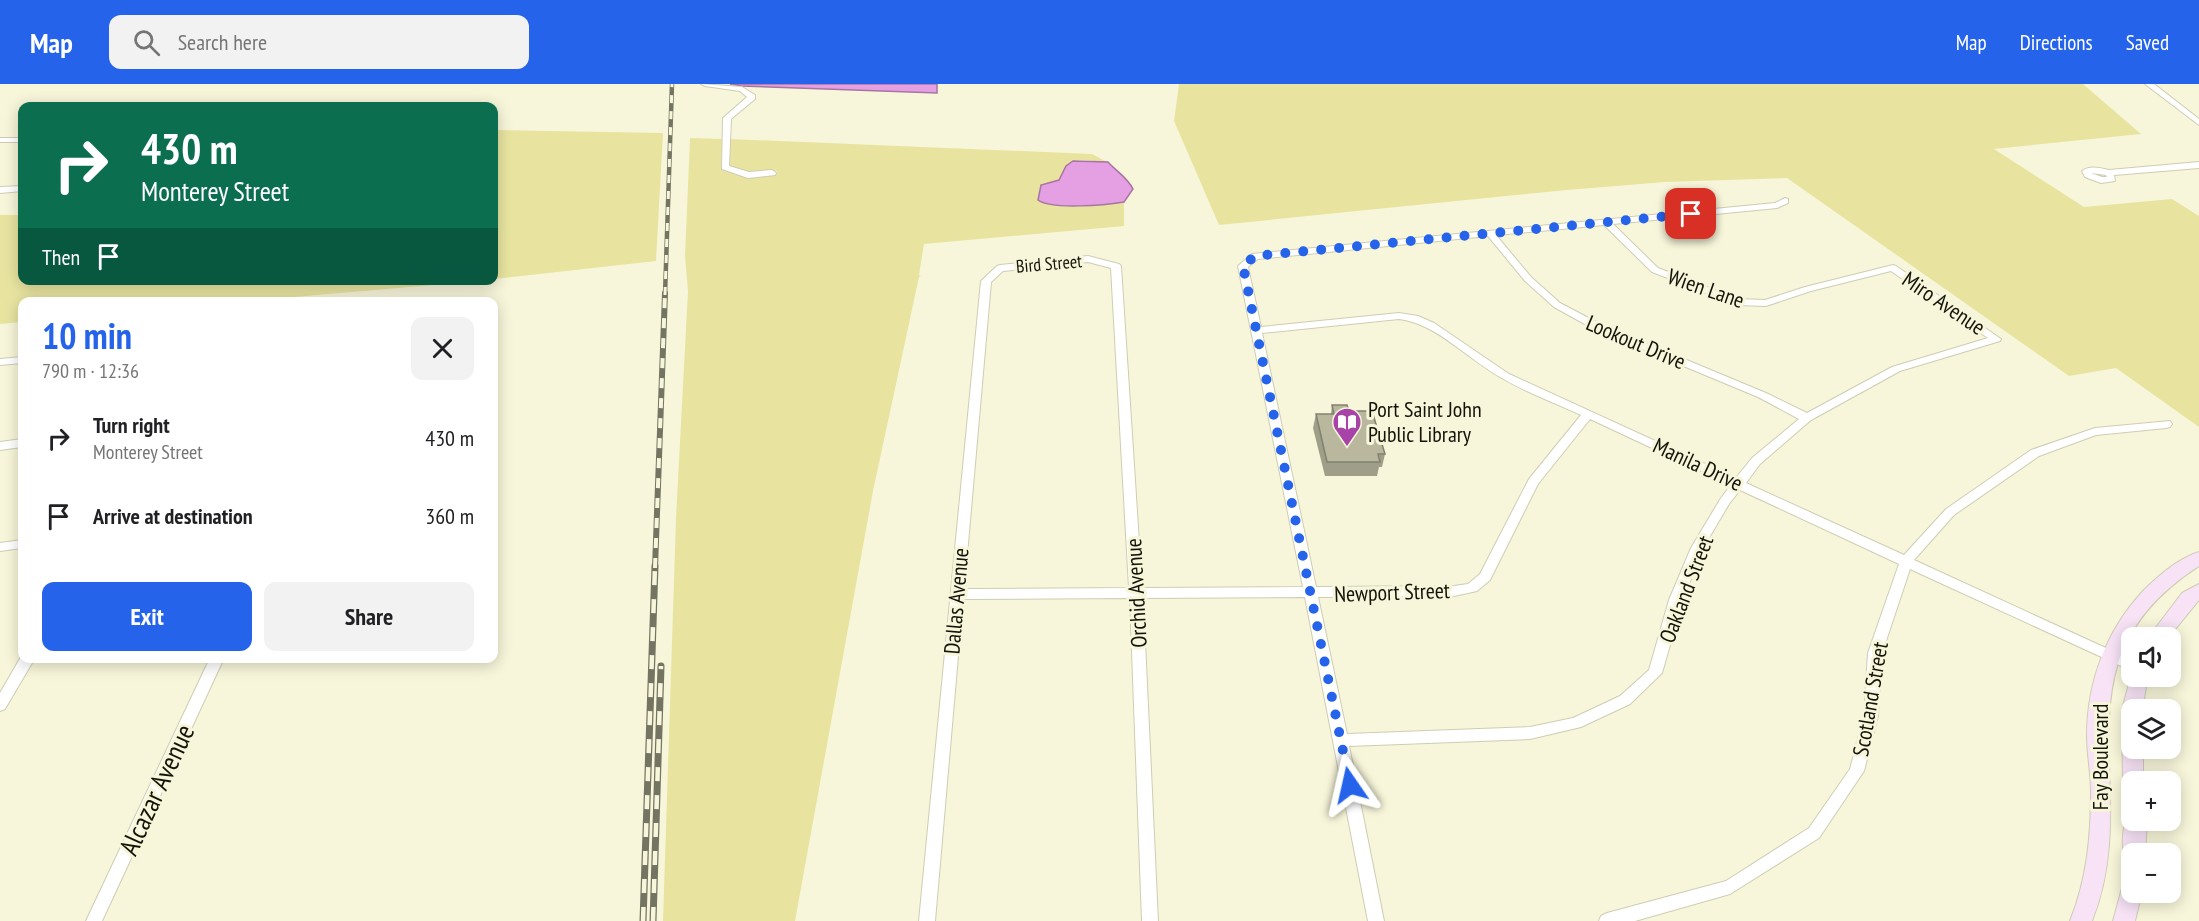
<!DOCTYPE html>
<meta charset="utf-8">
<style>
body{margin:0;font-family:"PT Sans Narrow",sans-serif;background:#f2f2f2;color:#202124;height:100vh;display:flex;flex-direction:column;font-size:22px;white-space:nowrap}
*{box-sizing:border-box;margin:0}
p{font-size:20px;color:#757577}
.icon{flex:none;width:33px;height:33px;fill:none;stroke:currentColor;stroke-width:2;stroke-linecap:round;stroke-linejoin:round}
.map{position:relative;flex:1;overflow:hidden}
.details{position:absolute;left:18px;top:213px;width:480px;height:366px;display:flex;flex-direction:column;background:#fff;border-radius:12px;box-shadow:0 3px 15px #0003}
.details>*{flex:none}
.top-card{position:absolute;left:18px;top:18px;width:480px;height:183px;border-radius:12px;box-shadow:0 3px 15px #0003;background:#0b6e4f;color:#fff;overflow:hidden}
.controls{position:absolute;left:2121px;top:543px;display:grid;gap:12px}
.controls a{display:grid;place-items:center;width:60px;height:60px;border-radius:12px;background:#fff;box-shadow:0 3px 15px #0003;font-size:30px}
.pin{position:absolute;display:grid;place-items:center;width:51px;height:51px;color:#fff;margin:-26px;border-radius:12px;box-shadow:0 3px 9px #0006}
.me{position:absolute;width:66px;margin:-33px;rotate:349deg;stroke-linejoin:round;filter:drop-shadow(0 0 4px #0008)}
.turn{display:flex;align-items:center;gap:21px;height:126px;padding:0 24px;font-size:27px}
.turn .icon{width:78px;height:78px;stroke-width:2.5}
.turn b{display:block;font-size:42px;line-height:51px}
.then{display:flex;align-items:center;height:57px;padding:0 24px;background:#0003;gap:12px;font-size:22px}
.round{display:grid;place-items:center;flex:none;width:63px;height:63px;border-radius:12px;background:#f2f2f2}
.summary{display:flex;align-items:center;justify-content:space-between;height:102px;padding:0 24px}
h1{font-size:36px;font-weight:700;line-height:45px;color:#2563eb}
.primary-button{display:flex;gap:12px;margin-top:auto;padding:12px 24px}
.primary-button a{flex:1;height:69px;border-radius:12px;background:#2563eb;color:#fff;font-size:24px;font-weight:700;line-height:69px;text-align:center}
.primary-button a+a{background:#f2f2f2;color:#202124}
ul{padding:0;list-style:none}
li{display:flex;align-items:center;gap:18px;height:78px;padding:0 24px}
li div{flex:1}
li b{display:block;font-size:22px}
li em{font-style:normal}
header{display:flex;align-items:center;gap:36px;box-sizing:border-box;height:84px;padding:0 30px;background:#2563eb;color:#fff}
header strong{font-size:28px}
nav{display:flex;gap:33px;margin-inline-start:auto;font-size:21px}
.search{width:420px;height:54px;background:#f2f2f2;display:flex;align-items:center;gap:15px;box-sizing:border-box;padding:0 21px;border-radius:12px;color:#757577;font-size:22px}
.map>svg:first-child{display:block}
.green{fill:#e8e4a0}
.water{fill:#e59fe3;stroke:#a675a2;stroke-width:1.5}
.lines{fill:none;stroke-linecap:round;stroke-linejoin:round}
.minor-casing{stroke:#cecdb3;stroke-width:2}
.secondary-casing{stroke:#cecdb3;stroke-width:2}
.minor{fill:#fff;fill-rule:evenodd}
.secondary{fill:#f7e2f6;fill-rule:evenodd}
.rail-far2-casing{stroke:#747462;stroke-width:4.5}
.rail-far1-casing{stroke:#747462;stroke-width:6}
.rail-casing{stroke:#747462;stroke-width:7}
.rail-far2{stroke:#f7f6da;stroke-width:3;stroke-dasharray:8;stroke-linecap:butt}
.rail-far1{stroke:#f7f6da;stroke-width:4;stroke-dasharray:10;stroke-linecap:butt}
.rail{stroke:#f7f6da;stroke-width:4.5;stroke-dasharray:14;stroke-linecap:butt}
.wall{fill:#9f9e88}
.building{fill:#b9b89e;stroke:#82816f;stroke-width:1.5}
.route{stroke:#2563eb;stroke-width:10;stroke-dasharray:0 18}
.labels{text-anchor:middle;stroke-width:6;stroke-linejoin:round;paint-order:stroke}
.far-street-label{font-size:18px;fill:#131309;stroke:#f7f6da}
.street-label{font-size:22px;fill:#131309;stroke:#f7f6da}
.poi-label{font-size:22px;fill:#131309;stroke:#f7f6da;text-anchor:start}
.near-street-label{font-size:27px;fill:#131309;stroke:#f7f6da}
</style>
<header>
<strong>Map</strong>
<div class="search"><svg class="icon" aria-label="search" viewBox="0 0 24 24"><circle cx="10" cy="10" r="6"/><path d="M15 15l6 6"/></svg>Search here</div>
<nav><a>Map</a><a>Directions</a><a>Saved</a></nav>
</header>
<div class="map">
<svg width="2199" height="837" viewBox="0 0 2199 837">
<rect width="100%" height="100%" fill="#f7f6da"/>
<!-- green -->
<g class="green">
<path d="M1179 0H2083L2141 50 1994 65 2084 123 2172 115 2199 132V343L2116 284 2069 292 1787 94 1665 98 1567 106 1219 141 1174 37Z"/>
<path d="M494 46 663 49 656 177 494 195Z"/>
<path d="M690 54 722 55 721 84 745 93 776 91 777 87 750 89 730 82V55L1092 70 1107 78C1097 78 1082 74 1073 77 1061 81 1055 110 1052 121L1109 120 1124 118V142L924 160 919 191 921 192 919 193 873 407 795 837H663L676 434 688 207 685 172Z"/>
<path d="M0 131H22V196L479 197 248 217 22 218V238L0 240Z"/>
</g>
<!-- water -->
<g class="water">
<path d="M730 0H937V9L741 2Z"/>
<path d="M1073 77 1108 78C1117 88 1127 93 1133 105L1124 118C1106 121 1051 126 1038 116L1041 101 1059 96 1066 82Z"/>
</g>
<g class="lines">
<!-- minor casing -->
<g class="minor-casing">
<g id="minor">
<path d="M701 0 742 3 755 11V15L731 35 729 82 749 88 772 86 776 89 775 91 748 94 722 85 723 34 747 13 740 7 705 2Z"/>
<path d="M2145 0H2154L2199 35V41Z"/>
<rect x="0" y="54" width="22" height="4"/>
<path d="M2199 78V84L2114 91 2115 97 2101 99 2085 93 2082 87C2090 81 2100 84 2109 86ZM2091 89 2106 91 2107 93H2102Z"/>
<path d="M22 102V107L0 109V103Z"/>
<path d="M1785 114 1788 115V119L1777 124 1613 140 1658 184 1738 215 1765 216 1805 203 1893 181 1896 182 2001 255 2000 257 1900 287 1811 336 1760 380 1746 399 1904 471 1946 425 2031 366 2095 344 2170 337 2172 340 2170 343 2166 344 2096 351 2039 372 1954 431 1914 476 2132 576V587L1910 485 1882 569 1878 632 1864 687 1819 754 1730 810 1635 837H1599L1601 832 1607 829 1726 797 1809 744 1850 685 1864 632 1868 569 1899 480 1740 406 1729 420 1703 464 1683 516 1662 589 1630 620 1581 643 1530 655 1349 662 1384 837H1368L1305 513 1143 514 1158 837H1142L1130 514 963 515 935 837H919L981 197 997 182 1000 181 1088 172 1119 180 1121 182 1142 504 1303 503 1238 182 1252 170 1775 119ZM1604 141 1652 188 1737 221 1766 222 1811 207 1891 187 1988 254 1892 283 1807 329 1766 309 1600 240 1560 219 1531 193 1496 151ZM1488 152 1525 197 1554 223 1592 244 1758 313 1799 335 1752 374 1736 394 1509 290 1434 239 1418 232 1399 229 1261 243 1248 183 1258 175ZM1088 178 1111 184 1129 504 964 505 991 198 1003 187ZM1399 235C1438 240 1468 276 1502 294 1527 309 1555 319 1581 331L1529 395 1480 490 1468 500 1454 502 1316 503 1262 249ZM1590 335 1731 401 1721 414 1691 464 1669 516 1649 586 1620 612 1573 634 1530 643 1347 650 1318 513 1454 512 1477 507 1490 496 1538 400Z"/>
<path d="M22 273V279L0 281V275Z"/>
<path d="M22 355V363L0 366V358Z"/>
<path d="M22 456V464L0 467V459Z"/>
<path d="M22 571V574H35L5 625 0 627V609Z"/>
<path d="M210 574H224L102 837H86Z"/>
</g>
</g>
<!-- secondary casing -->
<g class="secondary-casing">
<g id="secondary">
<path d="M2199 468V482C2047 580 2146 702 2092 837H2070C2087 795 2091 752 2091 707 2091 689 2087 671 2087 652 2087 598 2106 547 2143 507 2158 492 2179 474 2199 468Z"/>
<path d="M2199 500V516L2168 554H2148L2182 509Z"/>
<path d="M2132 588V592H2148L2142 626H2132V664H2143V698H2132V706L2126 704 2123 698 2122 626Z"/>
<path d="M2132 728V736H2147L2145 770H2132V779L2126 777C2121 765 2121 736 2132 728Z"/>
<path d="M2132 794V808H2142L2135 837H2113L2124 797Z"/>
</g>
</g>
<!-- minor -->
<use href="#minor" class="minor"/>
<!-- secondary -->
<use href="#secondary" class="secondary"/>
<!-- rail-far2 casing -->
<g class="rail-far2-casing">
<path id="rail-far2" d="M665 211 672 0"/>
</g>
<!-- rail-far1 casing -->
<g class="rail-far1-casing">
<path id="rail-far1" d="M655 484 665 209"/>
</g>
<!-- rail casing -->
<g class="rail-casing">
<g id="rail">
<path d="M643 837 655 482"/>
<path d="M653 837 661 582"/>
</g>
</g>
<!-- rail-far2 -->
<use href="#rail-far2" class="rail-far2"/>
<!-- rail-far1 -->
<use href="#rail-far1" class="rail-far1"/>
<!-- rail -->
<use href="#rail" class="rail"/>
</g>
<!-- wall -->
<path class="wall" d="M1332 321 1349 327 1385 370 1382 383H1379L1377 392H1325L1313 344 1316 330H1331Z"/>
<!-- building -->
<path class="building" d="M1332 321H1347L1349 327H1372L1385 370H1378L1380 378H1327L1316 330H1334Z"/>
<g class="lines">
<!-- route -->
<path class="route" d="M1350 701 1243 182 1255 172 1691 130"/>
</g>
<!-- icons -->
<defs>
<g id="library-pin" transform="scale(1.5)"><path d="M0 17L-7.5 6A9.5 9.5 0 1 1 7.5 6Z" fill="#a843a8" stroke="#f7f6da"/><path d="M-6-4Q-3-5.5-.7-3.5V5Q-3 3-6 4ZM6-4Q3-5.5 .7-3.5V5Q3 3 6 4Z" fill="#fff"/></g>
</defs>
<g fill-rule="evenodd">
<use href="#library-pin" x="1347" y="338"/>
</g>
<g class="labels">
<!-- far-street labels -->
<g class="far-street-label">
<text transform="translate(1049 180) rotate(-5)" y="6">Bird Street</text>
</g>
<!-- street labels -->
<g class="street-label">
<text transform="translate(1706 204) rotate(19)" y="8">Wien Lane</text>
<text transform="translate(1944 219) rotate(34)" y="8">Miro Avenue</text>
<text transform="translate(1636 258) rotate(23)" y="8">Lookout Drive</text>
<text transform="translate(1698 380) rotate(25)" y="8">Manila Drive</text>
<text transform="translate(1686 505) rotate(-69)" y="8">Oakland Street</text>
<text transform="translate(1392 508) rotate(-2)" y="8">Newport Street</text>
<text transform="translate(1136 509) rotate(-93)" y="8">Orchid Avenue</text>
<text transform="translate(956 517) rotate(-85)" y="8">Dallas Avenue</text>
<text transform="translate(1870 615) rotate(-80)" y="8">Scotland Street</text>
<text transform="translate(2100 673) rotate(-90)" y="8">Fay Boulevard</text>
</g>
<!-- poi labels -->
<g class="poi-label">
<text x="1368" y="333">Port Saint John<tspan x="1368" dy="25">Public Library</tspan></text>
</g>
<!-- near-street labels -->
<g class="near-street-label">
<text transform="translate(157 706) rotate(-65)" y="9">Alcazar Avenue</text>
</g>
</g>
</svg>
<div class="controls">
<a><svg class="icon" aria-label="sound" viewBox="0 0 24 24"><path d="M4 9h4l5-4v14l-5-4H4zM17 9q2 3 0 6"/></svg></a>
<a><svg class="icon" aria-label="layers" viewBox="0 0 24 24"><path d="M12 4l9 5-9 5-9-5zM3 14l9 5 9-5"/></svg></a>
<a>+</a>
<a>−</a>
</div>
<div class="pin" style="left:1691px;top:130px;background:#d93025"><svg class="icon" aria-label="arrive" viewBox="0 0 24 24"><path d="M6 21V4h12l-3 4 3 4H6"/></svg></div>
<svg class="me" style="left:1350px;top:701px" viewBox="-20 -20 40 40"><path d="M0-17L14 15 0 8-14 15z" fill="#2563eb" stroke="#fff" stroke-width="4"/></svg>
<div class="top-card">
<div class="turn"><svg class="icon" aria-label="right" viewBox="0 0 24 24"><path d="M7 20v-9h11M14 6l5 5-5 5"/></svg><div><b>430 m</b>Monterey Street</div></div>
<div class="then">Then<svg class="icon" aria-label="arrive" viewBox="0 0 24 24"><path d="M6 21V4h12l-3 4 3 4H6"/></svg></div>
</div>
<section class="details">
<div class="summary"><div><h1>10 min</h1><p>790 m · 12:36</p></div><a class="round"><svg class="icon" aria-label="close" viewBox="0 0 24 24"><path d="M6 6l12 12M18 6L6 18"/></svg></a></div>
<ul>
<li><svg class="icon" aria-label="right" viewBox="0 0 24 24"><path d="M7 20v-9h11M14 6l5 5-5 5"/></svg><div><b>Turn right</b><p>Monterey Street</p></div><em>430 m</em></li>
<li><svg class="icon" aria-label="arrive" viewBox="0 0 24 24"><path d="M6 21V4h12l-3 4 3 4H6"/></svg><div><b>Arrive at destination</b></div><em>360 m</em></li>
</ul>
<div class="primary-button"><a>Exit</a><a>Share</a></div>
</section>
</div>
